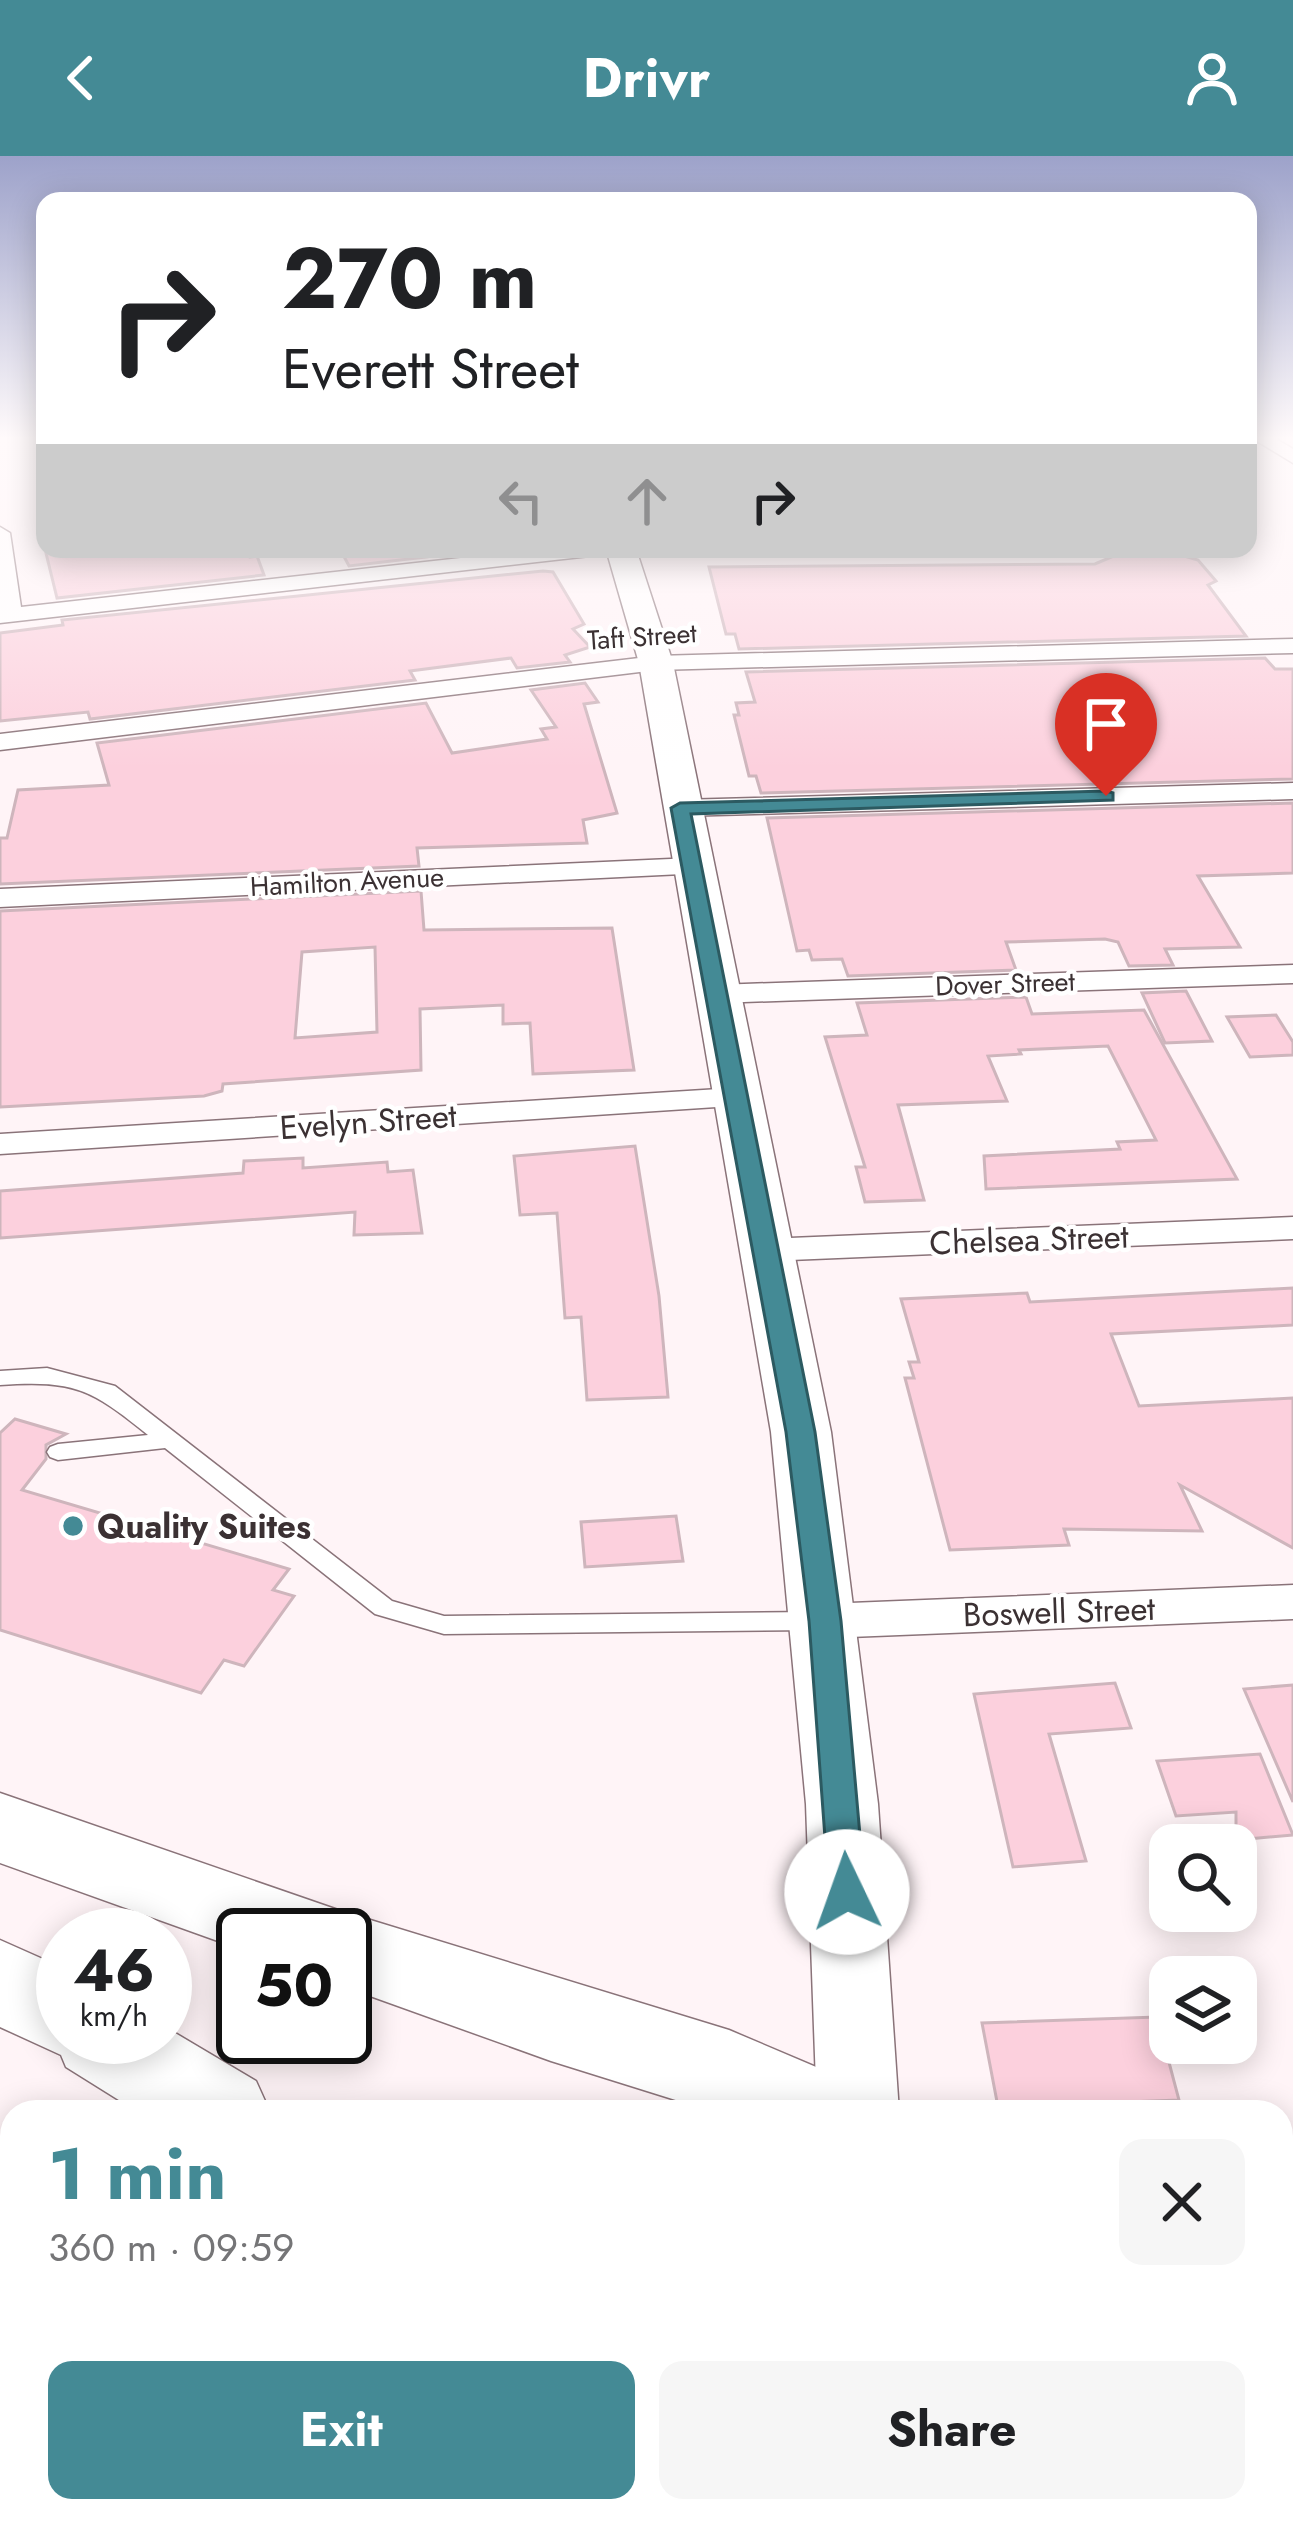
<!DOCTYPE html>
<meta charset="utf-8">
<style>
body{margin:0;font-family:Jost,sans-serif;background:#f6f6f6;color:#202124;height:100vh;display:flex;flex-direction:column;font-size:45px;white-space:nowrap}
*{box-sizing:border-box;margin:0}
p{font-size:39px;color:#757577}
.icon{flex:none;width:66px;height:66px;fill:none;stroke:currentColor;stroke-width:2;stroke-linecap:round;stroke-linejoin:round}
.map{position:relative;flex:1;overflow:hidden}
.details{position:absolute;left:0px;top:1944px;width:1293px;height:423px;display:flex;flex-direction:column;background:#fff;border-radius:36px 36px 0 0;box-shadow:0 6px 30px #0003}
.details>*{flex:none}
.guide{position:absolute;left:36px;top:36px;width:1221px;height:366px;border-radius:24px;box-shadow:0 6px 30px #0003;background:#fff;color:#202124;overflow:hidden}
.fabs{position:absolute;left:1149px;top:1668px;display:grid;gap:24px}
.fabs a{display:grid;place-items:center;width:108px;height:108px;border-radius:24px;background:#fff;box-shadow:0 6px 30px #0003;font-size:60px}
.speed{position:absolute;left:36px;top:1752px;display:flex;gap:24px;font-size:60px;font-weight:700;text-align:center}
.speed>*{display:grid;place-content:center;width:156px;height:156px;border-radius:50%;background:#fff;box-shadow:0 6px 30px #0003;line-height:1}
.speed small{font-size:30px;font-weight:400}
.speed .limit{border:6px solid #111;border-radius:18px;background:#fff;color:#111}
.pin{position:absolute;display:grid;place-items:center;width:102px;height:102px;color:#fff;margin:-123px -51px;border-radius:50% 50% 50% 0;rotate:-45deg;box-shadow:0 0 12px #0007}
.pin .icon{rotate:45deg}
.me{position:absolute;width:132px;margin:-66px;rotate:357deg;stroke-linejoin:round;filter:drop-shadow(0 0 9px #0008)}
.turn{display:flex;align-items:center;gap:42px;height:252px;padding:0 48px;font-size:54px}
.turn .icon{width:156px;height:156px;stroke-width:2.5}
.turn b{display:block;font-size:84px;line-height:102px}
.lanes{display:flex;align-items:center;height:114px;padding:0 48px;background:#0003;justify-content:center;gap:60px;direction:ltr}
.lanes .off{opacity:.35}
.round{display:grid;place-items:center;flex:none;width:126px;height:126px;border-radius:24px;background:#f6f6f6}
.headline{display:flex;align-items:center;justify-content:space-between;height:204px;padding:0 48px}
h1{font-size:72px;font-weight:700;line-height:90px;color:#448a95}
.action{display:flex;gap:24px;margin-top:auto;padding:24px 48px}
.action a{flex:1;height:138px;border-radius:24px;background:#448a95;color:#fff;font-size:48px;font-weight:700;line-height:138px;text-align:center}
.action a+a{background:#f6f6f6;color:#202124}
header{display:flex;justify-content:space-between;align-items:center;height:156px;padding:0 48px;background:#448a95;color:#fff;font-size:54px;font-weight:700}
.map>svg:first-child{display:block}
.building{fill:#fcd0dd;stroke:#ceb5bc;stroke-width:3;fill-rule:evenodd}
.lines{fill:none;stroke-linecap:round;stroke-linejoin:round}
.service-casing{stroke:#8a7379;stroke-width:3}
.minor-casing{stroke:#8a7379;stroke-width:3}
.secondary-casing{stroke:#8a7379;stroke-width:3}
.motorway-casing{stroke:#8a7379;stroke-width:3}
.service{fill:#fff;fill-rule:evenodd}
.minor{fill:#fff;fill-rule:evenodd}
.secondary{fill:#fff;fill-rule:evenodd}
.motorway{fill:#fff;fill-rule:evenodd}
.route{fill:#448a95;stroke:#2c5a61;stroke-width:3}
.poi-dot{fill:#448a95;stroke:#fff;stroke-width:4.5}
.labels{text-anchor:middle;stroke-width:9;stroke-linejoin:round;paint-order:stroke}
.far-street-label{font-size:27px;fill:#3b3133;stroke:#fff}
.street-label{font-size:33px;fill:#3b3133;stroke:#fff}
.poi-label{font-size:33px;font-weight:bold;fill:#3b3133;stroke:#fff;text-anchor:start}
</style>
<header><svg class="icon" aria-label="back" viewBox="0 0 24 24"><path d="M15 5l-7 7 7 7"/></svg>Drivr<svg class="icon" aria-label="person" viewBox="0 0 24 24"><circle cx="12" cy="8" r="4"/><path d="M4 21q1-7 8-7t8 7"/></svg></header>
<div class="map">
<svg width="1293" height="2365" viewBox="0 0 1293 2365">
<rect width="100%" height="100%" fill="#fff4f7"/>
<!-- building -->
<g class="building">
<path d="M45 393 248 395 250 401 257 400 264 419 57 442Z"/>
<path d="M340 393 422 395 426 401 349 410Z"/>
<path d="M1130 393H1160L1198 404 1216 425 1208 429 1246 480 739 493 735 478H726L709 411 1095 408Z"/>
<path d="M543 415 553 416 584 468 573 473 590 491 565 499 570 506 517 512 511 502 410 515 415 524 90 563 88 556 0 565V477L63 469 62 464Z"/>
<path d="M1265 502 1275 513H1293V623L761 637 756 620H749L734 559H739L736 547 755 546 746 516Z"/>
<path d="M585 527 598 546 584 548 617 657 583 664 587 687 417 692 419 710 0 728V682H7L18 634 109 629 97 587 426 547 452 597 547 583 541 573 556 571 531 534Z"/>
<path d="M1293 647V717L1198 720 1240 791 1165 793 1173 809 1129 810 1118 786 1105 783 1006 786 1016 814 848 820 842 803 812 804 809 794 797 795 767 662Z"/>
<path d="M421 735 424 774 612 772 634 914 533 918 530 867 503 868V849L420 853 421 914 223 928 222 935 204 940 0 951V755ZM375 791 377 876 295 882 302 796Z"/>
<path d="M1186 835 1212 885 1165 887 1142 837Z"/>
<path d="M1026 841 1032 858 1144 854 1237 1023 986 1033 984 1000 1120 993 1117 986 1156 984 1108 890 1019 894 1021 898 988 900 1007 945 898 949 924 1044 865 1046 856 1011H865L825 881 867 879 857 847Z"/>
<path d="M1276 859 1293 886V899L1250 901 1227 861Z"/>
<path d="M635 990 659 1140 668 1241 587 1244 581 1161 565 1162 557 1057 520 1059 514 1000Z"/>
<path d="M303 1002V1012L387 1006 388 1016 413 1014 422 1077 354 1079 355 1056 0 1082V1035L243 1017 244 1005Z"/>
<path d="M1293 1132V1169L1111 1178 1139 1250 1293 1242V1392L1180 1329 1202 1375 1064 1373 1069 1389 950 1394 905 1222H914L909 1206H919L901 1143 1027 1137 1030 1146Z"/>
<path d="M15 1263 66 1278 46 1289V1303L22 1334 289 1413 273 1434 294 1440 244 1510 224 1504 201 1537 0 1474V1277Z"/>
<path d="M676 1360 683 1405 585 1411 581 1366Z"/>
<path d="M1115 1527 1131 1572 1049 1578 1086 1705 1013 1711 974 1538Z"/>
<path d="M1293 1529V1646L1244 1533Z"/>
<path d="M1260 1598 1293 1679 1236 1684V1656L1176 1660 1157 1605Z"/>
<path d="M1157 1861 1179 1944 998 1951 982 1867Z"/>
</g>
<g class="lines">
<!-- service casing -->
<g class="service-casing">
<path id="service" d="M47 1212 115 1230 392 1445 444 1460 813 1456 822 1459 825 1465 822 1471 813 1474 444 1478 375 1458 165 1292 58 1304 50 1301 47 1296 50 1291 58 1288 148 1279C91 1233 75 1224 0 1229V1215Z"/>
</g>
<!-- minor casing -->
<g class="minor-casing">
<g id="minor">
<path d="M1250 281H1273L1293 293V307Z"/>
<path d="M0 371 10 377 21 451 542 393H610L599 399 0 467Z"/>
<path d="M1293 483V497L656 514 0 594V578L656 500Z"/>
<path d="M1293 627V643L680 660 666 652 680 644Z"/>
<path d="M693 702 707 711 703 717 0 751V733Z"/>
<path d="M1293 809V827L717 847 701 838 717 829Z"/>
<path d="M735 932 752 942 747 949 0 998V978Z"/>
<path d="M1293 1061V1083L766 1105 747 1094 766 1083Z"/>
<path d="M1293 1429V1463L825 1482 809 1477 802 1465 809 1453 825 1448Z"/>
<path d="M1293 2010V2066L1281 2067V2011Z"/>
<path d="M1281 2224 1293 2229V2297L1281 2292Z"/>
</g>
</g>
<!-- secondary casing -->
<g class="secondary-casing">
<path id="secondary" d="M606 393H636L673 507 831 1276 878 1648 899 1956H817L806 1648 771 1276 639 507Z"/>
</g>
<!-- motorway casing -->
<g class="motorway-casing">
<g id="motorway">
<path d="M0 1637 341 1755 729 1874 849 1925 863 1956H714L551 1905 345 1831V1779H243V1794L0 1707Z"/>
<path d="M0 1784 63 1812V1881H165V1871L256 1925 270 1956H138L66 1911 61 1899 0 1871Z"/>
<path d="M0 2022 12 2027V2128L0 2123Z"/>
<path d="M340 2355H459L464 2365H344Z"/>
<path d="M750 2355H869L874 2365H754Z"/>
</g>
</g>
<!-- service -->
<use href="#service" class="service"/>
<!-- minor -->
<use href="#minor" class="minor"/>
<!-- secondary -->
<use href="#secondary" class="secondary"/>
<!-- motorway -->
<use href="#motorway" class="motorway"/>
</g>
<!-- sky -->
<linearGradient id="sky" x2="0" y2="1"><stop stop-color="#9da2ca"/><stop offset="0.46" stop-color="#fffafb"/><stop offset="1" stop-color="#fffafb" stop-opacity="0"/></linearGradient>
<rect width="1293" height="613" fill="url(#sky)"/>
<!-- route -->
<path class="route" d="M1106 635 1113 637V644L691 658 815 1276 841 1465 865 1736 859 1747 847 1751 834 1747 829 1736 809 1465 786 1276 671 652 680 647Z"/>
<!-- markers -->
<circle class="poi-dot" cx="73" cy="1370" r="12"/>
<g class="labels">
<!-- far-street labels -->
<g class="far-street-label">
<text transform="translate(642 481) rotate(-4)" y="9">Taft Street</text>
<text transform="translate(347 726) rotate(-3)" y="9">Hamilton Avenue</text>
<text transform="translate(1005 828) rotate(-2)" y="9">Dover Street</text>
</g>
<!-- street labels -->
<g class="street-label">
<text transform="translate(368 965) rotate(-4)" y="12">Evelyn Street</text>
<text transform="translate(1029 1083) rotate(-2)" y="12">Chelsea Street</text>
<text transform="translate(1059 1455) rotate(-2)" y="12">Boswell Street</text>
</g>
<!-- poi labels -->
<g class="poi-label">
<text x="97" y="1382">Quality Suites</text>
</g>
</g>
</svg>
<div class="fabs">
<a><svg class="icon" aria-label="search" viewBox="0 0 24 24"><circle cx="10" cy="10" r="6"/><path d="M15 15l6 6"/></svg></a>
<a><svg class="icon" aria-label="layers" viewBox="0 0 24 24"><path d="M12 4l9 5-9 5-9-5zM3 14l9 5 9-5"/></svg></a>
</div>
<div class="speed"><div>46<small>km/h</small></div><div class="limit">50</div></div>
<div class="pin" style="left:1106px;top:640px;background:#d93025"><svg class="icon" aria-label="arrive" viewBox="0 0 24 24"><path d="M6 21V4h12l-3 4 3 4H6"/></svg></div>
<svg class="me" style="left:847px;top:1736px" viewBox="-20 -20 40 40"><circle r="19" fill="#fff"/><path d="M0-13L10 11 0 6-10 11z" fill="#448a95"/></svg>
<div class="guide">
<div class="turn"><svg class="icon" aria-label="right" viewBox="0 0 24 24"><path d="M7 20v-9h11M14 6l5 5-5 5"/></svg><div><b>270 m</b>Everett Street</div></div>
<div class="lanes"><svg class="icon off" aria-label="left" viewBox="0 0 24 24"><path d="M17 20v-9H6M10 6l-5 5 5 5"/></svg><svg class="icon off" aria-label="ahead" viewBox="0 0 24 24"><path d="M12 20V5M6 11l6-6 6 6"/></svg><svg class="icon" aria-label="right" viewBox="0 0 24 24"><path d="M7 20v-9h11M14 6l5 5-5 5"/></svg></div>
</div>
<section class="details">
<div class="headline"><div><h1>1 min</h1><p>360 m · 09:59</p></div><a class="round"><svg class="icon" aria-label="close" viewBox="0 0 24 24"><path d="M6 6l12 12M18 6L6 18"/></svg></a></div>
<div class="action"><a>Exit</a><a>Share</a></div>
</section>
</div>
